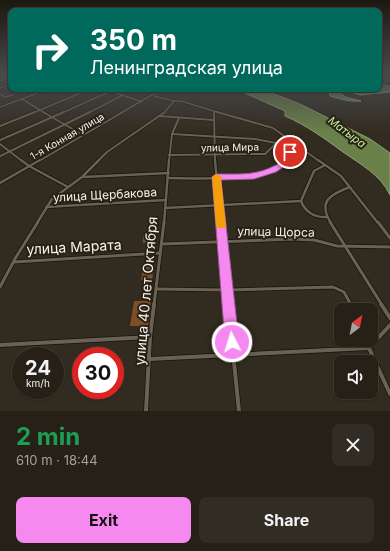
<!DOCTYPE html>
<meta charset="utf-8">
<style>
body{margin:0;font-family:Inter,sans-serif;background:#322d24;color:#f1f3f6;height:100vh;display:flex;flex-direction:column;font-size:15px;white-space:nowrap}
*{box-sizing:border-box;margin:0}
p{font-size:13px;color:#a4a3a1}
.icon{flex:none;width:22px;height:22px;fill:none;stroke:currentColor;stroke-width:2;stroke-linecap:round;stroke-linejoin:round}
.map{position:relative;height:411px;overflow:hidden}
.details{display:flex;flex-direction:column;background:#262017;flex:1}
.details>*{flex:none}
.banner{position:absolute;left:8px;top:8px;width:374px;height:84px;border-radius:8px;box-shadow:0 1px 3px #0004,0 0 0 1px #423e36;background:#00695c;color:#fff;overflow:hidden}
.needle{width:26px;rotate:32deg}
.buttons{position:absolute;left:334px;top:303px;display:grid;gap:8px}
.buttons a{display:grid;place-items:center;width:44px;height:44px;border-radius:8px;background:#262017;box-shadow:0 1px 3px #0004,0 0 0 1px #423e36;font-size:20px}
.speed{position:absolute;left:12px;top:347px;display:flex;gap:8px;font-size:20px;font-weight:700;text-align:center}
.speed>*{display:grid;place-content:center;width:52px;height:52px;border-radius:50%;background:#262017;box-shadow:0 1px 3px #0004,0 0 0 1px #423e36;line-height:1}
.speed small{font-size:10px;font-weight:400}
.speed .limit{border:6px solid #d22;background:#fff;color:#111}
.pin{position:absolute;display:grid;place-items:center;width:34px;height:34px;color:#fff;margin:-17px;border:2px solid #fff;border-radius:50%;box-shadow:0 1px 4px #0007}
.me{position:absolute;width:44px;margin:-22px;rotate:355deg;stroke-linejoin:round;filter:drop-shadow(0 0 3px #0008)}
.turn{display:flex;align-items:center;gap:14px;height:84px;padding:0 16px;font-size:18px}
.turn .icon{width:52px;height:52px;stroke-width:2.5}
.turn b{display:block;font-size:28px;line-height:34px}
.round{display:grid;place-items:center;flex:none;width:42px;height:42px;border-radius:8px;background:#322d24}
.overview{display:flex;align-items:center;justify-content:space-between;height:68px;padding:0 16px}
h1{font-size:24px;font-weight:700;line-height:30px;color:#1e9e55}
.action{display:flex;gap:8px;margin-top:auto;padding:8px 16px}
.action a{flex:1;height:46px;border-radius:8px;background:#f589ef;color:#111;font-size:16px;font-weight:700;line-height:46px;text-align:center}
.action a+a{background:#322d24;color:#f1f3f6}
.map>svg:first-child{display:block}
.water{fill:#698149;stroke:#93a379}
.building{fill:#7e4f25}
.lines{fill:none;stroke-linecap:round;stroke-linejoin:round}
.street-far4-casing{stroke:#191308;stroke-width:2.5}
.street-far3-casing{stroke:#191308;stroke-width:3}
.street-far2-casing{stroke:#191308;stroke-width:4}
.street-far1-casing{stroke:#191308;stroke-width:4.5}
.street-casing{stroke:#191308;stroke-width:5.5}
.street-far4{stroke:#696254;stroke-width:1.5}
.street-far3{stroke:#696254;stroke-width:2}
.street-far2{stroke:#696254;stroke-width:2.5}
.street-far1{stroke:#696254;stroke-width:3}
.street{stroke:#696254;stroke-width:4}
.route{fill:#f589ef;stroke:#9f599b}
.slow{fill:#f59e0b}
.labels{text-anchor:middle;stroke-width:4;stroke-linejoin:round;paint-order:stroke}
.far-street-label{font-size:10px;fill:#f6f2ea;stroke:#282116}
.far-water-label{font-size:11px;font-style:italic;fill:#c9ee9a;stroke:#282116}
.street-label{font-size:12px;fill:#f6f2ea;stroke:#282116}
.near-street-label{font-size:14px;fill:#f6f2ea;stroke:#282116}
</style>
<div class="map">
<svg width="390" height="411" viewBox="0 0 390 411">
<rect width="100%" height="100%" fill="#322b1f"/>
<!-- water -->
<g class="water">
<path d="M379 85 390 86V92L360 95 345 90 341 93 345 97 361 101C350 102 340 99 330 96L329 92 324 89H356L369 91 383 89 379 88Z"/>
<path d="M236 89H261L300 104 370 139 390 153V195C381 175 360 164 343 152 324 138 306 125 285 116V111Z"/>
</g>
<!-- building -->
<g class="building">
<path d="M143 236 155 237 154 242 143 243Z"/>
<path d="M154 263 152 280H141L144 264Z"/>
<path d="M134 301H151L148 326H130Z"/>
</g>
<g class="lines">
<!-- street-far4 casing -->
<g class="street-far4-casing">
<g id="street-far4">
<path d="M0 81 11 77"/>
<path d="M0 88 11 84"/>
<path d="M105 89 142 102"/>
<path d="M0 94 5 97 13 95"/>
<path d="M154 96 174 101H181L220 113"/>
<path d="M22 99 45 113"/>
<path d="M0 107 49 89"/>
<path d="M33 113 90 89"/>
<path d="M62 113 111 91"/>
<path d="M88 113 123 95"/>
<path d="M121 113 162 89"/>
<path d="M164 113 174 101"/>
<path d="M214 113V111"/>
</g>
</g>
<!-- street-far3 casing -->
<g class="street-far3-casing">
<g id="street-far3">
<path d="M43 112 83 135"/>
<path d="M214 112 215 161"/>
<path d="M217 112 273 128 319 161"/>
<path d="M159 116 213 120"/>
<path d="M0 126 35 112"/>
<path d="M172 134 255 139 276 143"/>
<path d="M0 140 64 112"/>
<path d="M0 144 22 161"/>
<path d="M169 155 265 154 284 136"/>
<path d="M0 156 90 112"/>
<path d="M39 161 123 112"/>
<path d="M98 161 107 152 165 112"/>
<path d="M169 161 172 134 179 118"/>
<path d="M288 161 293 148 298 145"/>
</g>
</g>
<!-- street-far2 casing -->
<g class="street-far2-casing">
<g id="street-far2">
<path d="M21 160 29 166 68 187"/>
<path d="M215 160 221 223"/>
<path d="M318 160 341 176 378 223"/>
<path d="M83 177 169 173"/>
<path d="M168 178C195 178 272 183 289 160"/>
<path d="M0 183 40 160"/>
<path d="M301 201C305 212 315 218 327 217"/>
<path d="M46 207 166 200"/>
<path d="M165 208 301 201 314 171 325 165"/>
<path d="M37 223 52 199 82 177 99 160"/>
<path d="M164 223 169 160"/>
<path d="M331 223C317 201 331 194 350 187"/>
</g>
</g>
<!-- street-far1 casing -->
<g class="street-far1-casing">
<g id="street-far1">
<path d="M220 222 229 305"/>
<path d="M330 222 382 305"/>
<path d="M378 222 390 238"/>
<path d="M162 244 293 239 314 240 337 246 390 247"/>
<path d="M14 262 160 253"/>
<path d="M0 287 16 257 38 222"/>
<path d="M157 289 227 290 333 287 344 292 351 305"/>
<path d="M154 305 164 222"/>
</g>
</g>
<!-- street casing -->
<g class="street-casing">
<g id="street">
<path d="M228 304 239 411"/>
<path d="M351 304 353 310"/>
<path d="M381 304 390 318"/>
<path d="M390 325 369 348 390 394"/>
<path d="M0 345 150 337"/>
<path d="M150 359 369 348 365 340"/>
<path d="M146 411 150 337 154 304"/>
</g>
</g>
<!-- street-far4 -->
<use href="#street-far4" class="street-far4"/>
<!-- street-far3 -->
<use href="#street-far3" class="street-far3"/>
<!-- street-far2 -->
<use href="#street-far2" class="street-far2"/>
<!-- street-far1 -->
<use href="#street-far1" class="street-far1"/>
<!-- street -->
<use href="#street" class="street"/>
</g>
<!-- sky -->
<linearGradient id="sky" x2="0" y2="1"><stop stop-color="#1c1811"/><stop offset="0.56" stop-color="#494a4d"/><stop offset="1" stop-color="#494a4d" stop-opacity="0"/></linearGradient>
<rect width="390" height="133" fill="url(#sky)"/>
<!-- route -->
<path class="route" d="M290 150 294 152 291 162 276 172 254 179 221 180 239 342 237 347 232 349 227 347 225 342 212 177 216 174C246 174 259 176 285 160L287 152Z"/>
<!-- slow -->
<path class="slow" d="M216 174 222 177 221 179 226 226 225 228H218L216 226 212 177Z"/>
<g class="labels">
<!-- far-street labels -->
<g class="far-street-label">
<text transform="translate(67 136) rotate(-30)" y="4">1-я Конная улица</text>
<text transform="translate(230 147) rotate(-1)" y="4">улица Мира</text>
</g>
<!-- far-water labels -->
<g class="far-water-label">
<text transform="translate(347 132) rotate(37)" y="4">Матыра</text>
</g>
<!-- street labels -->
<g class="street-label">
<text transform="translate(105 195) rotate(-3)" y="4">улица Щербакова</text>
<text transform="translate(276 232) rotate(1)" y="4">улица Щорса</text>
</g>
<!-- near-street labels -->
<g class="near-street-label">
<text transform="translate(74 247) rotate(-3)" y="5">улица Марата</text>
<text transform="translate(146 291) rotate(-85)" y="5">улица 40 лет Октября</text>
</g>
</g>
</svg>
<div class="buttons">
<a><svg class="needle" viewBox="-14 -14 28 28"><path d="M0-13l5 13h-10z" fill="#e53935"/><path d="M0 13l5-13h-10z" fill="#a4a3a1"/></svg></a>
<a><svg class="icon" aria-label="sound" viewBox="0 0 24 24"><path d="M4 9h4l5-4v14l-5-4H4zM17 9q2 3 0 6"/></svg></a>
</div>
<div class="speed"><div>24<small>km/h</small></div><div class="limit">30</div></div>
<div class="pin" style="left:290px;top:152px;background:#d93025"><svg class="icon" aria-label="arrive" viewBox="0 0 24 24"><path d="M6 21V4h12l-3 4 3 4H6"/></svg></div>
<svg class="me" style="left:232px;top:342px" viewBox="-20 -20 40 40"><circle r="17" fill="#f589ef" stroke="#fff" stroke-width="3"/><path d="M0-11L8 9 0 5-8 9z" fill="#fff"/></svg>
<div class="banner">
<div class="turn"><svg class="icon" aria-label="right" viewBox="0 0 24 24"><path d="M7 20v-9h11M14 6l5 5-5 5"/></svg><div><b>350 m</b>Ленинградская улица</div></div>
</div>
</div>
<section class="details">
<div class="overview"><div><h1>2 min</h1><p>610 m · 18:44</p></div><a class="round"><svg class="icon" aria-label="close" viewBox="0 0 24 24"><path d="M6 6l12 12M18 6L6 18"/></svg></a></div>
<div class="action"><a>Exit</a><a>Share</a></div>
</section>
